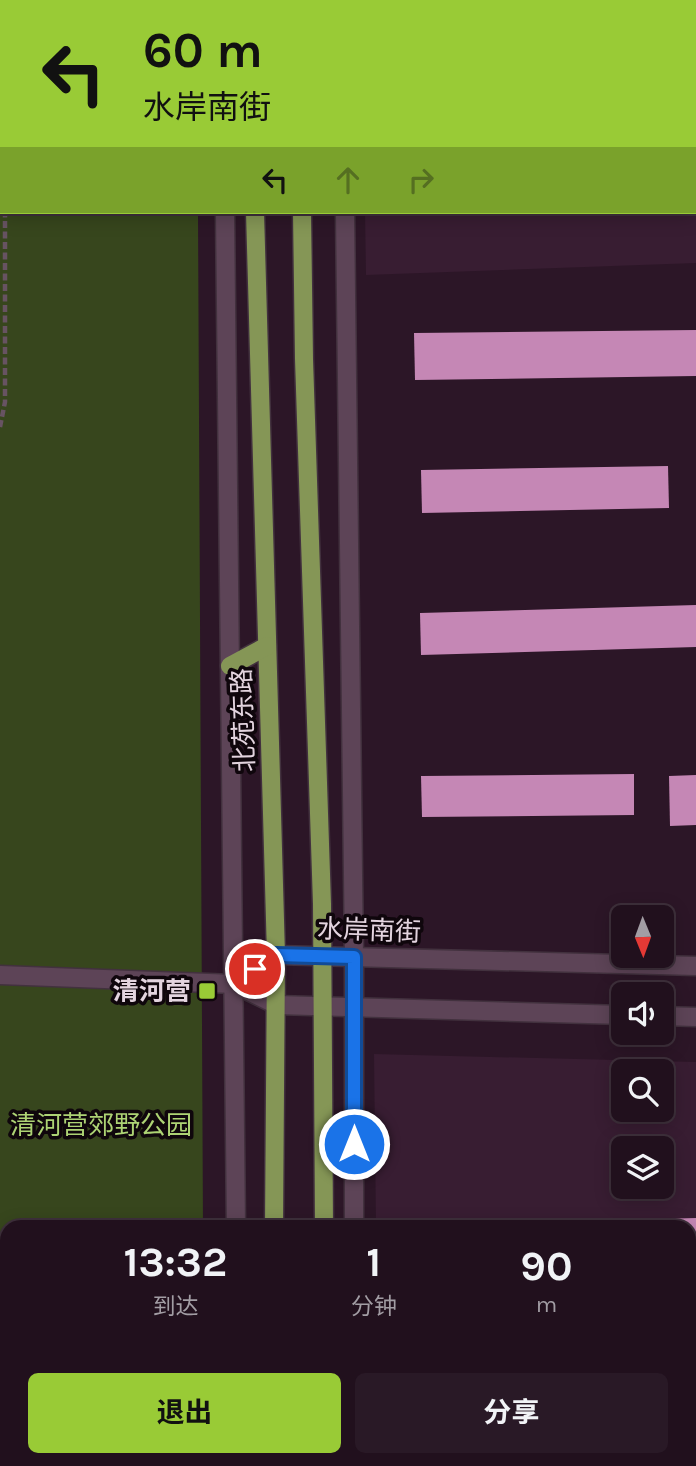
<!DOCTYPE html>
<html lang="zh">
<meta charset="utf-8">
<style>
body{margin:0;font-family:Karla,"Noto Sans SC",sans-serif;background:#291926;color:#f1f3f6;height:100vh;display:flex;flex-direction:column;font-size:26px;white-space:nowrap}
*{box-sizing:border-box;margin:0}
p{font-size:23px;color:#a29da4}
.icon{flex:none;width:38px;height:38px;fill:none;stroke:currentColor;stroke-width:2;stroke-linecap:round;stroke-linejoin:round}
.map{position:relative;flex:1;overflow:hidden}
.panel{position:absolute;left:0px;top:1220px;width:696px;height:247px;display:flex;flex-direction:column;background:#21101d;border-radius:21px 21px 0 0;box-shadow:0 4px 18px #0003,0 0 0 2px #3e303b}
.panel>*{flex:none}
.hud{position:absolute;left:0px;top:0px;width:696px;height:214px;box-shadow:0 4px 18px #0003,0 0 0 2px #3e303b;background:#99cb36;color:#111;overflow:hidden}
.needle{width:46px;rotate:179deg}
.tools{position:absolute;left:611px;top:905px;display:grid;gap:14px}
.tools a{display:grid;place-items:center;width:63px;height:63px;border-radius:10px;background:#21101d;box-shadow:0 4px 18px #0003,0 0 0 2px #3e303b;font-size:35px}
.pin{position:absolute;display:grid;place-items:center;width:60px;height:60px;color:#fff;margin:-30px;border:4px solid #fff;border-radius:50%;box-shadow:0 2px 7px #0007}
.me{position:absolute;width:77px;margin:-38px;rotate:0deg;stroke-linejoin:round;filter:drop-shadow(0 0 5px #0008)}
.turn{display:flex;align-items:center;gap:24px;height:147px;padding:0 28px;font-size:32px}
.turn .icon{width:91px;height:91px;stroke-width:2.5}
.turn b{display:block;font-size:49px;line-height:60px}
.lanes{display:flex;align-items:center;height:66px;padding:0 28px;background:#0003;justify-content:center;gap:35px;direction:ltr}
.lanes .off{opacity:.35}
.eta{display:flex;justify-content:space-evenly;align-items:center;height:119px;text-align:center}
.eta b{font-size:42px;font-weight:700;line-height:49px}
.cta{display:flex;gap:14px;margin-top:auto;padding:14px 28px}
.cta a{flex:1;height:80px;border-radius:10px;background:#99cb36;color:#111;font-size:28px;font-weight:700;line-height:80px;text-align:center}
.cta a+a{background:#291926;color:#f1f3f6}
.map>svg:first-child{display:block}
.built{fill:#381d32;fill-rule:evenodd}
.green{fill:#37461d}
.building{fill:#c587b5}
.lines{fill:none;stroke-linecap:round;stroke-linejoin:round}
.minor-casing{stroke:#42313e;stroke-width:21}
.major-casing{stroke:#42313e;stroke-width:21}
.path{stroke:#675362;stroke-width:4.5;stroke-dasharray:7 3.5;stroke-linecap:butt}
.minor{stroke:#5d4457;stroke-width:18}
.major{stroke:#859656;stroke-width:18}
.route-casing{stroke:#114b97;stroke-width:18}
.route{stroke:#1a73e8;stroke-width:12}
.poi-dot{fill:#99cb36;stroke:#0f060c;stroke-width:2.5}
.labels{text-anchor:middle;stroke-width:7;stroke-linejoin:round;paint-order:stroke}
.street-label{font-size:26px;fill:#e3d4df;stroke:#0f060c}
.poi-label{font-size:26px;font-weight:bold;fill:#e3d4df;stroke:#0f060c;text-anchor:end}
.park-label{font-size:26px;fill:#add374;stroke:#0f060c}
</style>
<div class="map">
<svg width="696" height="1466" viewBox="0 0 696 1466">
<rect width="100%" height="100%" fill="#2c1627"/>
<!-- built -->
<g class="built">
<path d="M363 0H696V263L366 275 365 212H695V2Z"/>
<path d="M374 1054 696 1062V1466H379L378 1460H690V1227H376ZM623 1071H662V1110H623ZM623 1148H662V1186H623Z"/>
</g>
<!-- green -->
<path class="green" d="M0 0H196L2 2V212H198L203 1227H7V1460H204V1466H0Z"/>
<!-- building -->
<g class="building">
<path d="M696 330V376L415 380 414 333Z"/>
<path d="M668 466 669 508 422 513 421 470Z"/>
<path d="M696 605V647L421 655 420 613Z"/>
<path d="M634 774V815L422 817 421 776Z"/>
<path d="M696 775V825L670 826 669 776Z"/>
<path d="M696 1218V1408H690V1227H580V1221Z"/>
<path d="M547 1219V1227H407V1221Z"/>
</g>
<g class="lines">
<!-- minor casing -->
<g class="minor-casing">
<g id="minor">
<path d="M222 0V2"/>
<path d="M342 0V2"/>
<path d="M225 212 236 1227"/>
<path d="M345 212 354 957V1227"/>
<path d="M0 975 234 984 277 1005 623 1015"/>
<path d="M234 984 276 955 696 966"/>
<path d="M662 1016 696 1017"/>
<path d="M238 1460V1466"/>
<path d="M354 1466V1460"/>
</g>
</g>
<!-- major casing -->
<g class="major-casing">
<g id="major">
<path d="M249 0V2"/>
<path d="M299 0V2"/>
<path d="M255 212 276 955 274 1227"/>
<path d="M302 212 304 359 322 904 324 1227"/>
<path d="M230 666 267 646"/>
<path d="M325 1460 326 1466"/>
<path d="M272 1466V1460"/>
</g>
</g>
<!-- path -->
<g class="path">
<path d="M1 0 2 56"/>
<path d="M0 427 5 402V212"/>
</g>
<!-- minor -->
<use href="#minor" class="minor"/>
<!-- major -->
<use href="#major" class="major"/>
</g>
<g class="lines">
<!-- route casing -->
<g class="route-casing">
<path id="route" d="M255 969 276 955 354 957V1144"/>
</g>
<!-- route -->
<use href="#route" class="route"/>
</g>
<!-- markers -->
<rect class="poi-dot" x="198" y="982" width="18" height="18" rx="3.5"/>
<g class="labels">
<!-- street labels -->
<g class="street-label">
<text transform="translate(243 720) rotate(-92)" y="9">北苑东路</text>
<text transform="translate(369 930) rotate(2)" y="9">水岸南街</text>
</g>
<!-- poi labels -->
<g class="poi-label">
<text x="191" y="1000">清河营</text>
</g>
<!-- park labels -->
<g class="park-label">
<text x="101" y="1134">清河营郊野公园</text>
</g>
</g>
</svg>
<div class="tools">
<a><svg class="needle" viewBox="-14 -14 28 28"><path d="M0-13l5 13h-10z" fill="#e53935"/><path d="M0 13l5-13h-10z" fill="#a29da4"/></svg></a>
<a><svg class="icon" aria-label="sound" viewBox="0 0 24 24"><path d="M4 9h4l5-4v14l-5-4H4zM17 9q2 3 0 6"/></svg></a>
<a><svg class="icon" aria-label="search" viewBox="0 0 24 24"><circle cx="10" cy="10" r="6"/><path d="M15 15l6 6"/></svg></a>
<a><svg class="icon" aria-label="layers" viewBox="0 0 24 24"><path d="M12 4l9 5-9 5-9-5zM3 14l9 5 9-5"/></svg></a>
</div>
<div class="pin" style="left:255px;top:969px;background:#d93025"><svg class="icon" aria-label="arrive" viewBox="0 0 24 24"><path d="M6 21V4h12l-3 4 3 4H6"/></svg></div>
<svg class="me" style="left:354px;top:1144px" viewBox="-20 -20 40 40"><circle r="17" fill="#1a73e8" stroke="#fff" stroke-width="3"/><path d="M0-11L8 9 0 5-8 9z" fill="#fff"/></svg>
<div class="hud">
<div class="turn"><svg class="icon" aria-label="left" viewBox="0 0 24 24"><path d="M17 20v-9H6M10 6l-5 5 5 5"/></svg><div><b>60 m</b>水岸南街</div></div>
<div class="lanes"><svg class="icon" aria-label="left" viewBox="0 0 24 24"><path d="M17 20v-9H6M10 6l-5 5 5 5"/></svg><svg class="icon off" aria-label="ahead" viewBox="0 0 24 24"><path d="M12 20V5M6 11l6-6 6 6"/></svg><svg class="icon off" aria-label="right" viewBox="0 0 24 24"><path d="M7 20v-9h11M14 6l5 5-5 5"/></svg></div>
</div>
<section class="panel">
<div class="eta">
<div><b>13:32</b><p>到达</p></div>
<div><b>1</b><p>分钟</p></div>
<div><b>90</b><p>m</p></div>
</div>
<div class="cta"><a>退出</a><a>分享</a></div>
</section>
</div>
